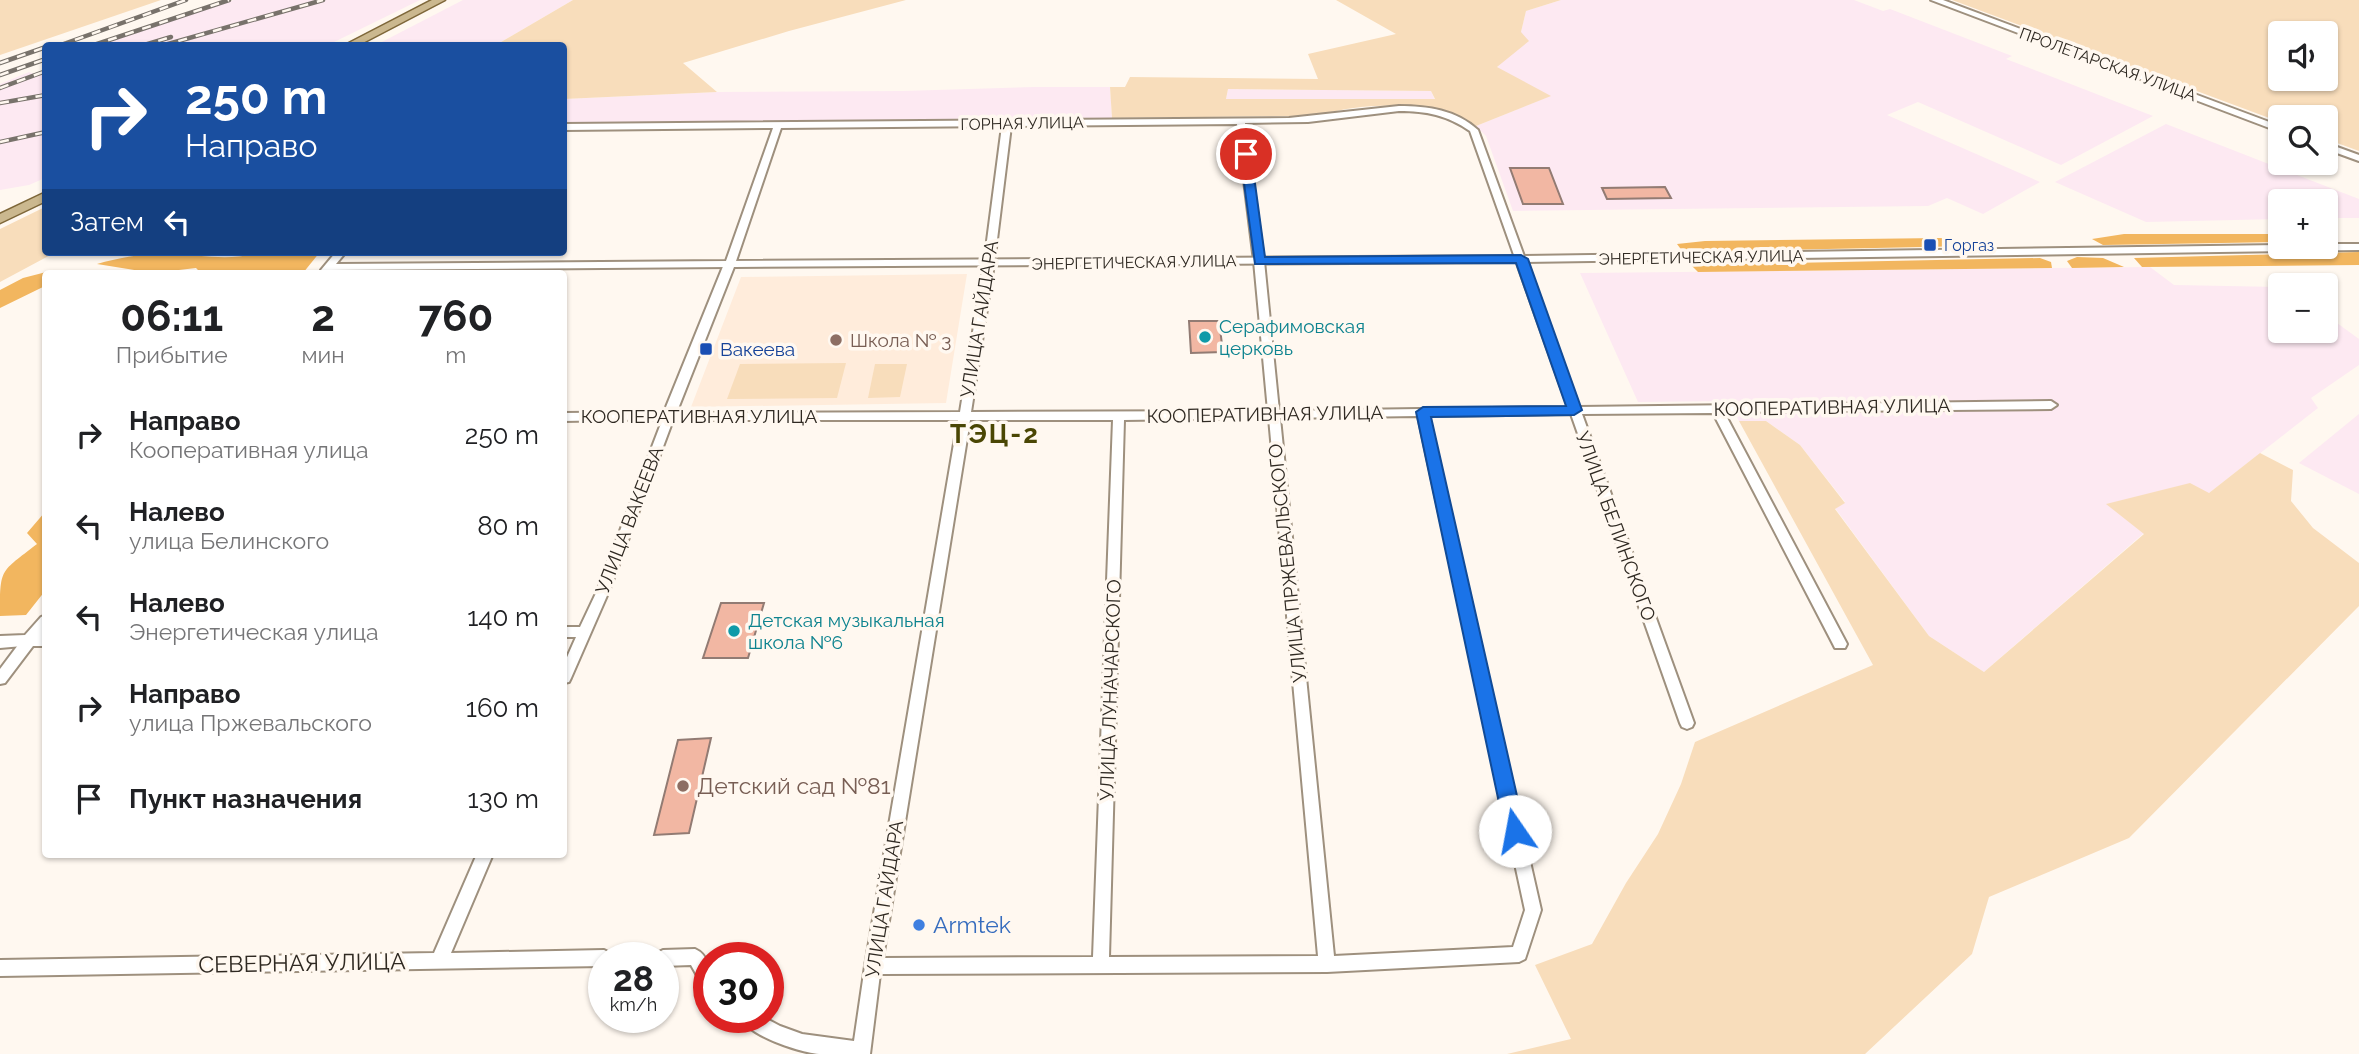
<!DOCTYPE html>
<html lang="ru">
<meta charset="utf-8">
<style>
body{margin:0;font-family:Raleway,sans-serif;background:#f6f6f6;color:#202124;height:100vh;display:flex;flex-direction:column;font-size:26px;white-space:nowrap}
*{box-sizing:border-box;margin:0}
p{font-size:23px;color:#757577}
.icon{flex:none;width:38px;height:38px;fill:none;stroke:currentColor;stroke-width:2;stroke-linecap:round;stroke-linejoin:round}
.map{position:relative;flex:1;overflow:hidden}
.details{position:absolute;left:42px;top:270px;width:525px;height:588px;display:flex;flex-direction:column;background:#fff;border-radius:7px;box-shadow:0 2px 5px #0004}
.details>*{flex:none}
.top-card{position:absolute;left:42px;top:42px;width:525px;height:214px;border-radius:7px;box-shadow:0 2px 5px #0004;background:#1a4fa0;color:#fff;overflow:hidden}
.tools{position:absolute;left:2268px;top:21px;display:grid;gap:14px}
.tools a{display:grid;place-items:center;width:70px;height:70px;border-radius:7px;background:#fff;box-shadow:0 2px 5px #0004;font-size:35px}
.speed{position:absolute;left:588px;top:942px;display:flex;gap:14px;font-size:35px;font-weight:700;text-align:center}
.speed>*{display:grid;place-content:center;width:91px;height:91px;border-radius:50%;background:#fff;box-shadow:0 2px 5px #0004;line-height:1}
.speed small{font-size:18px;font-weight:400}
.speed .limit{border:10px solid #d22;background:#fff;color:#111}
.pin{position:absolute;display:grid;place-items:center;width:60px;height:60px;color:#fff;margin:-30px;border:4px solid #fff;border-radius:50%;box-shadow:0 2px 7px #0007}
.me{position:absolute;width:77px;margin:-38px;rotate:348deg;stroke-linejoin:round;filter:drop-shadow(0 0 5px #0008)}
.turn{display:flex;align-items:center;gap:24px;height:147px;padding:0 28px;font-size:32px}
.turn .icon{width:91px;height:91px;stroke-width:2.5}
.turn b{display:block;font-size:49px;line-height:60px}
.then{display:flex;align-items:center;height:66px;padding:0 28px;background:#0003;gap:14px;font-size:26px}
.eta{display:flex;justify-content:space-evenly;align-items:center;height:119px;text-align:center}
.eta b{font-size:42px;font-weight:700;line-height:49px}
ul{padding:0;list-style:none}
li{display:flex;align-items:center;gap:21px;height:91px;padding:0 28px}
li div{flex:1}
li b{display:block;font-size:26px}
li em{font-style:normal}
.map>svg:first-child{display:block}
.industrial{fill:#fde9f2}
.education{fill:#ffecdb}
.green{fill:#f8ddbb;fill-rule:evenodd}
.forest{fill:#f2b65f}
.building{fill:#f2b7a3;stroke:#927b73;stroke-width:2}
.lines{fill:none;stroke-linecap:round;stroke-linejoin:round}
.minor-casing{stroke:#9e907e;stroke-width:4}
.tertiary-casing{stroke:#9e907e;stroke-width:4}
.primary-casing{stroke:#7e6739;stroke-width:3}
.minor{fill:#fff;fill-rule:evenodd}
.tertiary{fill:#fff;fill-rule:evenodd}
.primary{fill:#cbb88f;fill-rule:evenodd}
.rail-casing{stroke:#78726b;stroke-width:4.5}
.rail{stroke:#fff8f0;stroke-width:2.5;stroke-dasharray:9;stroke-linecap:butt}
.route{fill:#1a73e8;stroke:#114b97;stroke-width:2}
.transit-dot{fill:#1a4fb4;stroke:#fff8f0;stroke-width:2.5}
.culture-dot{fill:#0f9aa8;stroke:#fff8f0;stroke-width:2.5}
.education-dot{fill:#8d6e63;stroke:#fff8f0;stroke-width:2.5}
.shop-dot{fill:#3f7fe0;stroke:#fff8f0;stroke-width:2.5}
.labels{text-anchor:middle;stroke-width:7;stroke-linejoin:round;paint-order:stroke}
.far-street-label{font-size:16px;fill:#2f2922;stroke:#fff8f0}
.far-transit-label{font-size:16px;fill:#164399;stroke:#fff8f0;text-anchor:start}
.street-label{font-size:19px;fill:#2f2922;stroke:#fff8f0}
.culture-label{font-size:19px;fill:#0d838f;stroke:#fff8f0;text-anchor:start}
.education-label{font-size:19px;fill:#785e54;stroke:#fff8f0;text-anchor:start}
.transit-label{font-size:19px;fill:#164399;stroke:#fff8f0;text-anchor:start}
.near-education-label{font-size:23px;fill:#785e54;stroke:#fff8f0;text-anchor:start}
.near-shop-label{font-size:23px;fill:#366cbe;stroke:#fff8f0;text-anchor:start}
.near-street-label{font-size:23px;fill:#2f2922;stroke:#fff8f0}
.district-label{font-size:26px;font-weight:bold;letter-spacing:2px;fill:#4a4604;stroke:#fff8f0}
</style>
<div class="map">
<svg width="2359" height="1054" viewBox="0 0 2359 1054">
<rect width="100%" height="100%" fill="#fff8f0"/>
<!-- industrial -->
<g class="industrial">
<path d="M234 0H420L328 45H99Z"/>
<path d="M463 0H573L496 45 374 46Z"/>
<path d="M1561 0H1854L1883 11 1890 9 2012 56 2006 59 2153 116 2061 165 1918 102 1887 115 2040 182 1983 214 1947 198 1928 206 1513 211 1486 136 1476 126 1550 96 1497 68 1521 32 1526 11Z"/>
<path d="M45 70V178L29 185 0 190V84L29 72 34 74Z"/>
<path d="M1034 87H1110L1112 118 564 123V99L717 92 903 91Z"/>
<path d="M1228 89 1431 91 1435 100 1226 99Z"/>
<path d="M2166 124 2359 199V218H2326V201H2280V219L2146 222 2055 182Z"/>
<path d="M2150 267 2174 285 2280 287V331H2326V315L2359 339V365L2311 398 2318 408 2209 493 2107 504 2144 533 1984 672 1929 636 1835 508 1845 502 1800 445 1766 421H1739L1728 401 1638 402 1580 273Z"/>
<path d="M2359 414V494L2299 463Z"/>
</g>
<!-- education -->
<path class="education" d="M967 274 946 403 691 407 741 277Z"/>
<!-- green -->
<g class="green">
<path d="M0 0H161L0 55Z"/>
<path d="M573 0H906L789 31 683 63 717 92 564 99V46L496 45Z"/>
<path d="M1336 0H1561L1526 11 1521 32 1529 41 1497 67 1551 96 1476 126C1441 108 1400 103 1361 107 1341 109 1322 115 1302 116L1112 118 1110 87H1125L1130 77 1318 79 1308 54 1396 34ZM1228 89 1431 91 1435 99H1226Z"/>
<path d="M1952 0H2359V151L2326 139V117H2280V122ZM2326 33V79H2280V33Z"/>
<path d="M45 207 46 252H56L0 282V229Z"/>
<path d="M846 363 837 398 727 399 740 364Z"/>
<path d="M875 364H907L900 397 868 398Z"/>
<path d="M1739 421H1766L1800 445 1845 503 1835 509 1929 636 1984 672 2144 534 2106 504 2190 483 2209 493 2260 453 2293 470 2291 501 2313 528 2359 563V606L2129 838 1989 897 1972 954 1865 1054H1507L1571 1039 1535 965 1592 944 1626 883 1658 834 1681 784 1695 742 1873 665Z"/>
</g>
<!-- forest -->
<g class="forest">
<path d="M2124 234H2280V242L2103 245 2092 239Z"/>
<path d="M1940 238 1976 242 1973 246 1683 252 1677 244 1705 241Z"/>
<path d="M260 252H320L303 273H201L196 268 153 273 97 264C118 258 139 254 162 254 194 253 228 263 260 252Z"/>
<path d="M2359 252V265L2142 267 2134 258Z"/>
<path d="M2077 257 2103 258 2124 267 2072 268 2067 261Z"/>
<path d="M2040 258 2051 262 2052 268 1698 272 1691 265Z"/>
<path d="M54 270 55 273H46L45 286 0 308V290L23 278Z"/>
<path d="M45 512V591L26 615 0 616C0 567 0 573 37 544L27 533Z"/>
</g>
<!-- building -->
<g class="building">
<path d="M1510 168H1549L1563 204H1523Z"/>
<path d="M1665 187 1671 198 1607 199 1602 188Z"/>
<path d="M1189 321H1219L1223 352 1191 353Z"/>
<path d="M721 603H764L748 658H703Z"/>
<path d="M711 738 689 833 654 835 678 740Z"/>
</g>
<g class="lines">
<!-- minor casing -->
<g class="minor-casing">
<g id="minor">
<path d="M1399 106C1428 106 1456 110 1478 130L1579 407 2051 401 2057 405 2051 409 1724 412 1847 644 1845 648H1835L1833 644 1713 413 1582 414 1694 723 1692 727 1687 729 1682 727 1680 723 1571 414 1429 416 1541 910 1525 959 1519 962 1327 972 880 974 870 1054C853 1054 836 1054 819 1054 799 1052 748 1036 741 1017H763L780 1026 802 1034 854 1041 865 966 958 420H673L609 591 571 678 569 682 564 683V664L576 637H564V627H580L597 591 665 413 960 412 984 264 1002 126 781 128 735 264 730 267 331 270 326 273 321 270 336 252H346L336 264 726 261 773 128 564 130V124L1289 118ZM1399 111C1426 111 1447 115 1470 131L1568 407 1279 411 1264 261 1245 123 1308 122ZM1237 124 1254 261 1268 411 971 412 994 264 1011 126ZM1418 416 1525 910 1513 947 1334 956 1280 418ZM1269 418 1318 956 1109 957 1124 420ZM970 420H1113L1093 957 883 958Z"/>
<path d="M29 636H46V646H33L5 683 0 684V669L24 637Z"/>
<path d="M477 854H493L451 953 604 950 610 953 612 957H604V966L0 976V960L434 953Z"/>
<path d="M695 949C711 956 709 973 709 988L703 986 691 965 663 966V957H655L657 953 663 950Z"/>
</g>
</g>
<!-- tertiary casing -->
<g class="tertiary-casing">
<g id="tertiary">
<path d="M1931 0H1943L2280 126V132Z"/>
<path d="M2326 143 2359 155V161L2326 149Z"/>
<path d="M2326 244H2359V250L1521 262 734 267 674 419 564 421V413L664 412 724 264 730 261 1521 256 2280 245V247H2326Z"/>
<path d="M46 615V632L34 645 0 648V636L25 635 41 617Z"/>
</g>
</g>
<!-- primary casing -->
<g class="primary-casing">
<g id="primary">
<path d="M432 0H445L357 46H343Z"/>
<path d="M46 192V201L0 223V214Z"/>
</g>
</g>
<!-- minor -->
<use href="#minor" class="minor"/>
<!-- tertiary -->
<use href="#tertiary" class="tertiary"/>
<!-- primary -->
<use href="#primary" class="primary"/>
<!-- rail casing -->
<g class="rail-casing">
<g id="rail">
<path d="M58 46 186 0"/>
<path d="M91 46 229 0"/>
<path d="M141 46 171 37"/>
<path d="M161 46 323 0"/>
<path d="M0 63 46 47"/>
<path d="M0 75 46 59"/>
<path d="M0 88 46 71"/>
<path d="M0 103 46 95"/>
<path d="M0 142 46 132"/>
</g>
</g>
<!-- rail -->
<use href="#rail" class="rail"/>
</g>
<!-- route -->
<path class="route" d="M1246 151 1251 154 1265 257 1521 255 1528 259 1582 410 1574 415 1431 417 1525 831 1522 837 1515 840 1508 837 1505 831 1416 412 1423 407 1566 406 1516 263 1255 264 1240 154Z"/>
<!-- markers -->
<g class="transit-dot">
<rect x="1923" y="238" width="14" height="14" rx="3.5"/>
<rect x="699" y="342" width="14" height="14" rx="3.5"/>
</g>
<g class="culture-dot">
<circle cx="1205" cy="337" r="7"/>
<circle cx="734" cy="631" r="7"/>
</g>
<g class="education-dot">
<circle cx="836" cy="340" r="7"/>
<circle cx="683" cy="786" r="7"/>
</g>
<circle class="shop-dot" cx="919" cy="925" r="7"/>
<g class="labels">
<!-- far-street labels -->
<g class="far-street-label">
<text transform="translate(2108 64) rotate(20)" y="6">ПРОЛЕТАРСКАЯ УЛИЦА</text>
<text transform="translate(1022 123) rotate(-1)" y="6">ГОРНАЯ УЛИЦА</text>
<text transform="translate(1701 257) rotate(-1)" y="6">ЭНЕРГЕТИЧЕСКАЯ УЛИЦА</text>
<text transform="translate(1134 262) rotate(-1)" y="6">ЭНЕРГЕТИЧЕСКАЯ УЛИЦА</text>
</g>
<!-- far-transit labels -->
<g class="far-transit-label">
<text x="1944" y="251">Горгаз</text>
</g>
<!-- street labels -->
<g class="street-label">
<text transform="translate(979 319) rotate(-81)" y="7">УЛИЦА ГАЙДАРА</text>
<text transform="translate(1832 407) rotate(-1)" y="7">КООПЕРАТИВНАЯ УЛИЦА</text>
<text transform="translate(1265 414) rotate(-1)" y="7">КООПЕРАТИВНАЯ УЛИЦА</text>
<text x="699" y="423">КООПЕРАТИВНАЯ УЛИЦА</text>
<text transform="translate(629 520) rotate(-69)" y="7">УЛИЦА ВАКЕЕВА</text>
<text transform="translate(1616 526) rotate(70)" y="7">УЛИЦА БЕЛИНСКОГО</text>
<text transform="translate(1287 563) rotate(-96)" y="7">УЛИЦА ПРЖЕВАЛЬСКОГО</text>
<text transform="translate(1110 690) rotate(-88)" y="7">УЛИЦА ЛУНАЧАРСКОГО</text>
<text transform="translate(884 899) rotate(-81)" y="7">УЛИЦА ГАЙДАРА</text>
</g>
<!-- culture labels -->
<g class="culture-label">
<text x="1219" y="333">Серафимовская<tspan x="1219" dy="22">церковь</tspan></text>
<text x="748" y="627">Детская музыкальная<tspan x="748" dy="22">школа №6</tspan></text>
</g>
<!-- education labels -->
<g class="education-label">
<text x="850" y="347">Школа № 3</text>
</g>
<!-- transit labels -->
<g class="transit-label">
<text x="720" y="356">Вакеева</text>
</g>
<!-- near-education labels -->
<g class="near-education-label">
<text x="697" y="794">Детский сад №81</text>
</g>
<!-- near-shop labels -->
<g class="near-shop-label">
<text x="933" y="933">Armtek</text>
</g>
<!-- near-street labels -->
<g class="near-street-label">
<text transform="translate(302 963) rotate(-1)" y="8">СЕВЕРНАЯ УЛИЦА</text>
</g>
<!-- district labels -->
<g class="district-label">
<text x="995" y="443">ТЭЦ-2</text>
</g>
</g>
</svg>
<div class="tools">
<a><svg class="icon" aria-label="sound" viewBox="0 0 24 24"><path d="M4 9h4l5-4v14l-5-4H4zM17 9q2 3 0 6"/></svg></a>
<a><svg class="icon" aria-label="search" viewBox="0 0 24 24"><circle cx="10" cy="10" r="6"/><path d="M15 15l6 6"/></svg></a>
<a>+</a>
<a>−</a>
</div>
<div class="speed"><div>28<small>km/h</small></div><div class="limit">30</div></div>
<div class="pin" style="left:1246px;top:154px;background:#d93025"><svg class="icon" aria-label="arrive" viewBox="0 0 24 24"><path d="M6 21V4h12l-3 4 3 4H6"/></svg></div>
<svg class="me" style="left:1515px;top:831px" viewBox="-20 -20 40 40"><circle r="19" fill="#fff"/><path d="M0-13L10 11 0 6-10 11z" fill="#1a73e8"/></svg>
<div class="top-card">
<div class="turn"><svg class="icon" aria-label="right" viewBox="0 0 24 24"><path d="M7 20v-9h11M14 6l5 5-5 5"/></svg><div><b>250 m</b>Направо</div></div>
<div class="then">Затем<svg class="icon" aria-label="left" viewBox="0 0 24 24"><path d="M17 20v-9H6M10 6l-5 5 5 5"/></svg></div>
</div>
<section class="details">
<div class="eta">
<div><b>06:11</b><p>Прибытие</p></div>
<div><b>2</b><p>мин</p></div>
<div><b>760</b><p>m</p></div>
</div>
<ul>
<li><svg class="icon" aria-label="right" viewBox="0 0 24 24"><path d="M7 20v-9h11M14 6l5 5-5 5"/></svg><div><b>Направо</b><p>Кооперативная улица</p></div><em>250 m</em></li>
<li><svg class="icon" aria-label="left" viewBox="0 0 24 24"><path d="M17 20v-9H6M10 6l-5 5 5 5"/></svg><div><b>Налево</b><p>улица Белинского</p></div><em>80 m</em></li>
<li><svg class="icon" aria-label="left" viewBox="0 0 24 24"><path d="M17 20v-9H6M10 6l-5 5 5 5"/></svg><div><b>Налево</b><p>Энергетическая улица</p></div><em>140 m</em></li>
<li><svg class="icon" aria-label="right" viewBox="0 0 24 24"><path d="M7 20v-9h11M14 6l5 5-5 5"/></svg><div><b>Направо</b><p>улица Пржевальского</p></div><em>160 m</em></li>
<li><svg class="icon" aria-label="arrive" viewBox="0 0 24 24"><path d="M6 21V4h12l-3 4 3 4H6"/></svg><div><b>Пункт назначения</b></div><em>130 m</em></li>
</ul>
</section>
</div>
